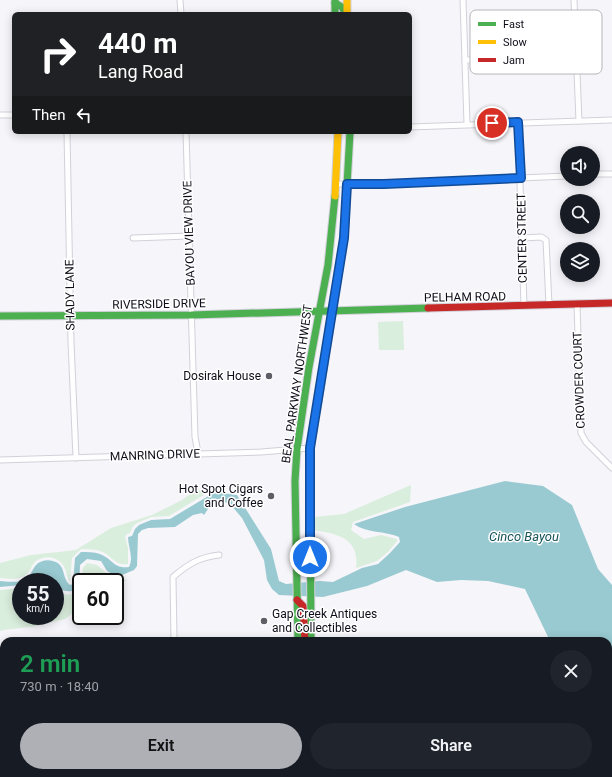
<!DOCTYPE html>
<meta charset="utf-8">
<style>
body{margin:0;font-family:Roboto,sans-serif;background:#20242c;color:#f1f3f6;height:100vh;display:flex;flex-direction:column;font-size:15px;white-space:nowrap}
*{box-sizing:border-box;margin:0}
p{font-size:13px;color:#9ea1a6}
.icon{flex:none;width:22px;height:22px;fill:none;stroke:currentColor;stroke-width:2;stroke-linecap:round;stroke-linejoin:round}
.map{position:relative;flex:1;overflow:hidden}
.side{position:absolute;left:0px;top:637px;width:612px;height:140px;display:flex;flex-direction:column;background:#171b24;border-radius:12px 12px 0 0;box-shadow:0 2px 10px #0003}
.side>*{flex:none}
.guide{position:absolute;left:12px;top:12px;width:400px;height:122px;border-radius:6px;box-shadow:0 2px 10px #0003;background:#202124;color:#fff;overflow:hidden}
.tools{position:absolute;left:560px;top:146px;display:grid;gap:8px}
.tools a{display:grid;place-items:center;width:40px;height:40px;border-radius:50%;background:#171b24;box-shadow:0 2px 10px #0003;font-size:20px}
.speed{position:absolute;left:12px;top:573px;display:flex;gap:8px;font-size:20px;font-weight:700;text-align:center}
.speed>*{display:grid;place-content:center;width:52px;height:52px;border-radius:50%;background:#171b24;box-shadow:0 2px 10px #0003;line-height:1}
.speed small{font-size:10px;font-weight:400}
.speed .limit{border:2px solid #111;border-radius:6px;background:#fff;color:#111}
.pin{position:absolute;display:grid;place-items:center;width:34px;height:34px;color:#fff;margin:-17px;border:2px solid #fff;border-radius:50%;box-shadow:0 1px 4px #0007}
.me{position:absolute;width:44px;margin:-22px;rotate:0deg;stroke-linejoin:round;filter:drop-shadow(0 0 3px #0008)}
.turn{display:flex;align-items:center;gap:14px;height:84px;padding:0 20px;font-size:18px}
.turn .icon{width:52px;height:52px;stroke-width:2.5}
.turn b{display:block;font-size:28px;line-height:34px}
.then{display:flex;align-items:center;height:38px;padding:0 20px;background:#0003;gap:8px;font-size:15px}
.round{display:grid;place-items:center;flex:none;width:42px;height:42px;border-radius:21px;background:#20242c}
.headline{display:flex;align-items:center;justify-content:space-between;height:68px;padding:0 20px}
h1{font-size:24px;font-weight:600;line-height:30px;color:#1e9e55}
.primary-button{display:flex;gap:8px;margin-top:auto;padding:8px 20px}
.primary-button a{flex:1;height:46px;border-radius:24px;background:#afb0b6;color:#111;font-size:16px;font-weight:600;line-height:46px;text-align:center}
.primary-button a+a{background:#20242c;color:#f1f3f6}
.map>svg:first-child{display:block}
.green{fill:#daeedd}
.water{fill:#99cad1}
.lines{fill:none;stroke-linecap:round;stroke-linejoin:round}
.street-casing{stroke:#d2d1da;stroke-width:7}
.fast-casing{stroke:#d2d1da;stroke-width:9}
.slow-casing{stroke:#d2d1da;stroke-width:9}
.jam-casing{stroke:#d2d1da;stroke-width:9}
.street{stroke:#fefefe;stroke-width:5}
.fast{stroke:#4caf50;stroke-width:7}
.slow{stroke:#ffc107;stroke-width:7}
.jam{stroke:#c62828;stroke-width:7}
.route-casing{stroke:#114b97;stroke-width:10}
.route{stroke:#1a73e8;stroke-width:7}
.poi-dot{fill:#5f5e67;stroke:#fff;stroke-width:1.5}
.labels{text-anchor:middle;stroke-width:3;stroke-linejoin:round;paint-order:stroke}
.street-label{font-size:12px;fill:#0e0c18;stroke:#fff}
.poi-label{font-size:12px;fill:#0e0c18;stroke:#fff;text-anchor:end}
.water-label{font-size:13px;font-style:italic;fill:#16535a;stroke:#fff}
.key{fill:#fff;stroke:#b7b6ba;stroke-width:1}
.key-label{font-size:11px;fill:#0e0c18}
</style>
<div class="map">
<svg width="612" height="777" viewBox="0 0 612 777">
<rect width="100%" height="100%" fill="#f6f5fa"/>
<!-- green -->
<g class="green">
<path d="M403 321 404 350H379L378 322Z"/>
<path d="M411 485 410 502 353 522 351 530 364 539 381 535 397 539V541L389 551 377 561 356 568C360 538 337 534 314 530V517L344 514Z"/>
<path d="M196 490H212L169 516 151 517 137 523 133 526 130 533 127 534 125 537 128 548V564C116 566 112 557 103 552 96 549 88 549 81 549L72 558 70 582C66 577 67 570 63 565 57 556 44 555 36 561 31 565 30 573 24 576 18 580 7 579 0 578V563L31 555 76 550 111 528 152 515 182 500Z"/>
<path d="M87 563 97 565 111 577 116 579 127 580 115 586V582H82L83 568Z"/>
<path d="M21 588V616H55V592C64 595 76 597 81 588V607L65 619 37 626 4 630 0 631V590Z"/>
</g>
<!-- water -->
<path class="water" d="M505 481 543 486 572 505 598 569 612 585V777L608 770V641H550L525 589 488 581 461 580 437 582 406 570 367 586 323 597 279 595 272 589 267 580 264 560 242 518 231 505 218 499 212 503 204 515 202 513 193 515 175 527 148 528 142 530 138 534 137 566 134 570 122 575 112 574 107 571 101 561 87 559 80 565 79 588C72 594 63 590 55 589V582H21V585L0 587V581C8 582 21 583 27 578 31 575 33 568 36 565 42 559 52 559 59 564 65 569 63 580 70 585L73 584 75 558 81 552C87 552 94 552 100 554 113 559 113 569 129 567 134 557 128 547 128 537L132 536 135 529 139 525 151 520 170 519 215 492 237 495 271 549 279 581 286 584 320 581 333 582 362 568 378 564 390 553 400 542 399 537C385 531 366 533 354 524L405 507Z"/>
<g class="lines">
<!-- street casing -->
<g class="street-casing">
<g id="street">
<path d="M180 0 181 14"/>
<path d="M463 0 467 124"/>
<path d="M574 0 579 121"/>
<path d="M465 60 576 57"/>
<path d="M0 115H14"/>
<path d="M518 122 524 306"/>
<path d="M410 127 612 120"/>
<path d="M67 132 71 342 76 458"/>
<path d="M186 132 195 437 198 453"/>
<path d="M593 174H612"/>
<path d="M336 184H384L567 176"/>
<path d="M133 238 189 236"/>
<path d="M523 238 541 237 546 240 549 305"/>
<path d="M577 304 581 433 586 442 612 468"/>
<path d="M0 460 261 452 310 448"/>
<path d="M174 641 173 577C187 565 199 557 219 555"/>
<path d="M189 773 190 777"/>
<path d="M474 773 476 777"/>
</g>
</g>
<!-- fast casing -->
<g class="fast-casing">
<g id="fast">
<path d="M335 0V14"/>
<path d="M335 3 342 7 346 14"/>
<path d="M337 281 344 238 350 132"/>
<path d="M0 316 191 315 428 308"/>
<path d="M298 641 295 481 297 449 309 367 328 265 335 196"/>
<path d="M311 641 310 448 318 401"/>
<path d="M319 773 321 777"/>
<path d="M332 773 333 777"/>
</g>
</g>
<!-- slow casing -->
<g class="slow-casing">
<g id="slow">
<path d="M347 0V13"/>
<path d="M335 196 338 132"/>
<path d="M318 401 337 281"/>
</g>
</g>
<!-- jam casing -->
<g class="jam-casing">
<g id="jam">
<path d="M428 308 612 303"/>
<path d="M297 600 303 606 305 641"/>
</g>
</g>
<!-- street -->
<use href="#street" class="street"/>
<!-- fast -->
<use href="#fast" class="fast"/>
<!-- slow -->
<use href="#slow" class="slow"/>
<!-- jam -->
<use href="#jam" class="jam"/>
</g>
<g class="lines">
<!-- route casing -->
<g class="route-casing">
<path id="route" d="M310 557V448L344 238 347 184H384L521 178 518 122 492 123"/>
</g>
<!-- route -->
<use href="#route" class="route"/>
</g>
<!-- markers -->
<g class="poi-dot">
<circle cx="269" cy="376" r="4"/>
<circle cx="271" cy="496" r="4"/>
<circle cx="264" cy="621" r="4"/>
</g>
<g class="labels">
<!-- street labels -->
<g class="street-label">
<text transform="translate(189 233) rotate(-92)" y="4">BAYOU VIEW DRIVE</text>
<text transform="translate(522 238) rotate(-91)" y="4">CENTER STREET</text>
<text transform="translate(70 295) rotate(-91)" y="4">SHADY LANE</text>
<text transform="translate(465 297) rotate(-1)" y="4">PELHAM ROAD</text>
<text transform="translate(159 304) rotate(-1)" y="4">RIVERSIDE DRIVE</text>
<text transform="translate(579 380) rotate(-92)" y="4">CROWDER COURT</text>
<text transform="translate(297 384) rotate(-82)" y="4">BEAL PARKWAY NORTHWEST</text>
<text transform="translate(155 455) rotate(-2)" y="4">MANRING DRIVE</text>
</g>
<!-- poi labels -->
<g class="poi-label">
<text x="261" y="380">Dosirak House</text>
<text x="263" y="493">Hot Spot Cigars<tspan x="263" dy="14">and Coffee</tspan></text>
<text x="272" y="618" text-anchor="start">Gap Creek Antiques<tspan x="272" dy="14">and Collectibles</tspan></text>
</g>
<!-- water labels -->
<g class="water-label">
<text x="524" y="541">Cinco Bayou</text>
</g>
</g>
<!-- legend -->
<rect x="470" y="10" width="132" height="64" rx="6" class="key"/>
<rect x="478" y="22" width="18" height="4" fill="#4caf50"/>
<rect x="478" y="40" width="18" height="4" fill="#ffc107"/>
<rect x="478" y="58" width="18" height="4" fill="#c62828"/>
<g class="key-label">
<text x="503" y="28">Fast</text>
<text x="503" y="46">Slow</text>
<text x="503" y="64">Jam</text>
</g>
</svg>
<div class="tools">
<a><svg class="icon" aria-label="sound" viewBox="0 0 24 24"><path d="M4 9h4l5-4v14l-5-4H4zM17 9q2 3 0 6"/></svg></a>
<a><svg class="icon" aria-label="search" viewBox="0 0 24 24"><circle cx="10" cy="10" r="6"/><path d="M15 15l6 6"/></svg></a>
<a><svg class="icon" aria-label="layers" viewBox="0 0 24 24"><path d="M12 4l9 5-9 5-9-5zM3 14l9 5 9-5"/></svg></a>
</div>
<div class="speed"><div>55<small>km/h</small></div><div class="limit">60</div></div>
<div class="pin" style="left:492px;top:123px;background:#d93025"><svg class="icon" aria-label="arrive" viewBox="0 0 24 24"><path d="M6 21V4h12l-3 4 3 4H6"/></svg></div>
<svg class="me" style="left:310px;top:557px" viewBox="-20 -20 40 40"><circle r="17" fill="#1a73e8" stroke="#fff" stroke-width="3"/><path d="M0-11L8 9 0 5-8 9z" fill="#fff"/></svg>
<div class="guide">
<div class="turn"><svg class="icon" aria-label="right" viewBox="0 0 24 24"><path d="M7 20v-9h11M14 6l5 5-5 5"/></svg><div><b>440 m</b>Lang Road</div></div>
<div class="then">Then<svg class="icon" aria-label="left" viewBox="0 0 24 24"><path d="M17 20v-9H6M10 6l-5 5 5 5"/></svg></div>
</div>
<section class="side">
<div class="headline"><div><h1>2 min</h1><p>730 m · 18:40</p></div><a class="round"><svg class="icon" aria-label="close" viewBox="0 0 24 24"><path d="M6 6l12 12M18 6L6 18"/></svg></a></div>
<div class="primary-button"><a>Exit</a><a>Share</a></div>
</section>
</div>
